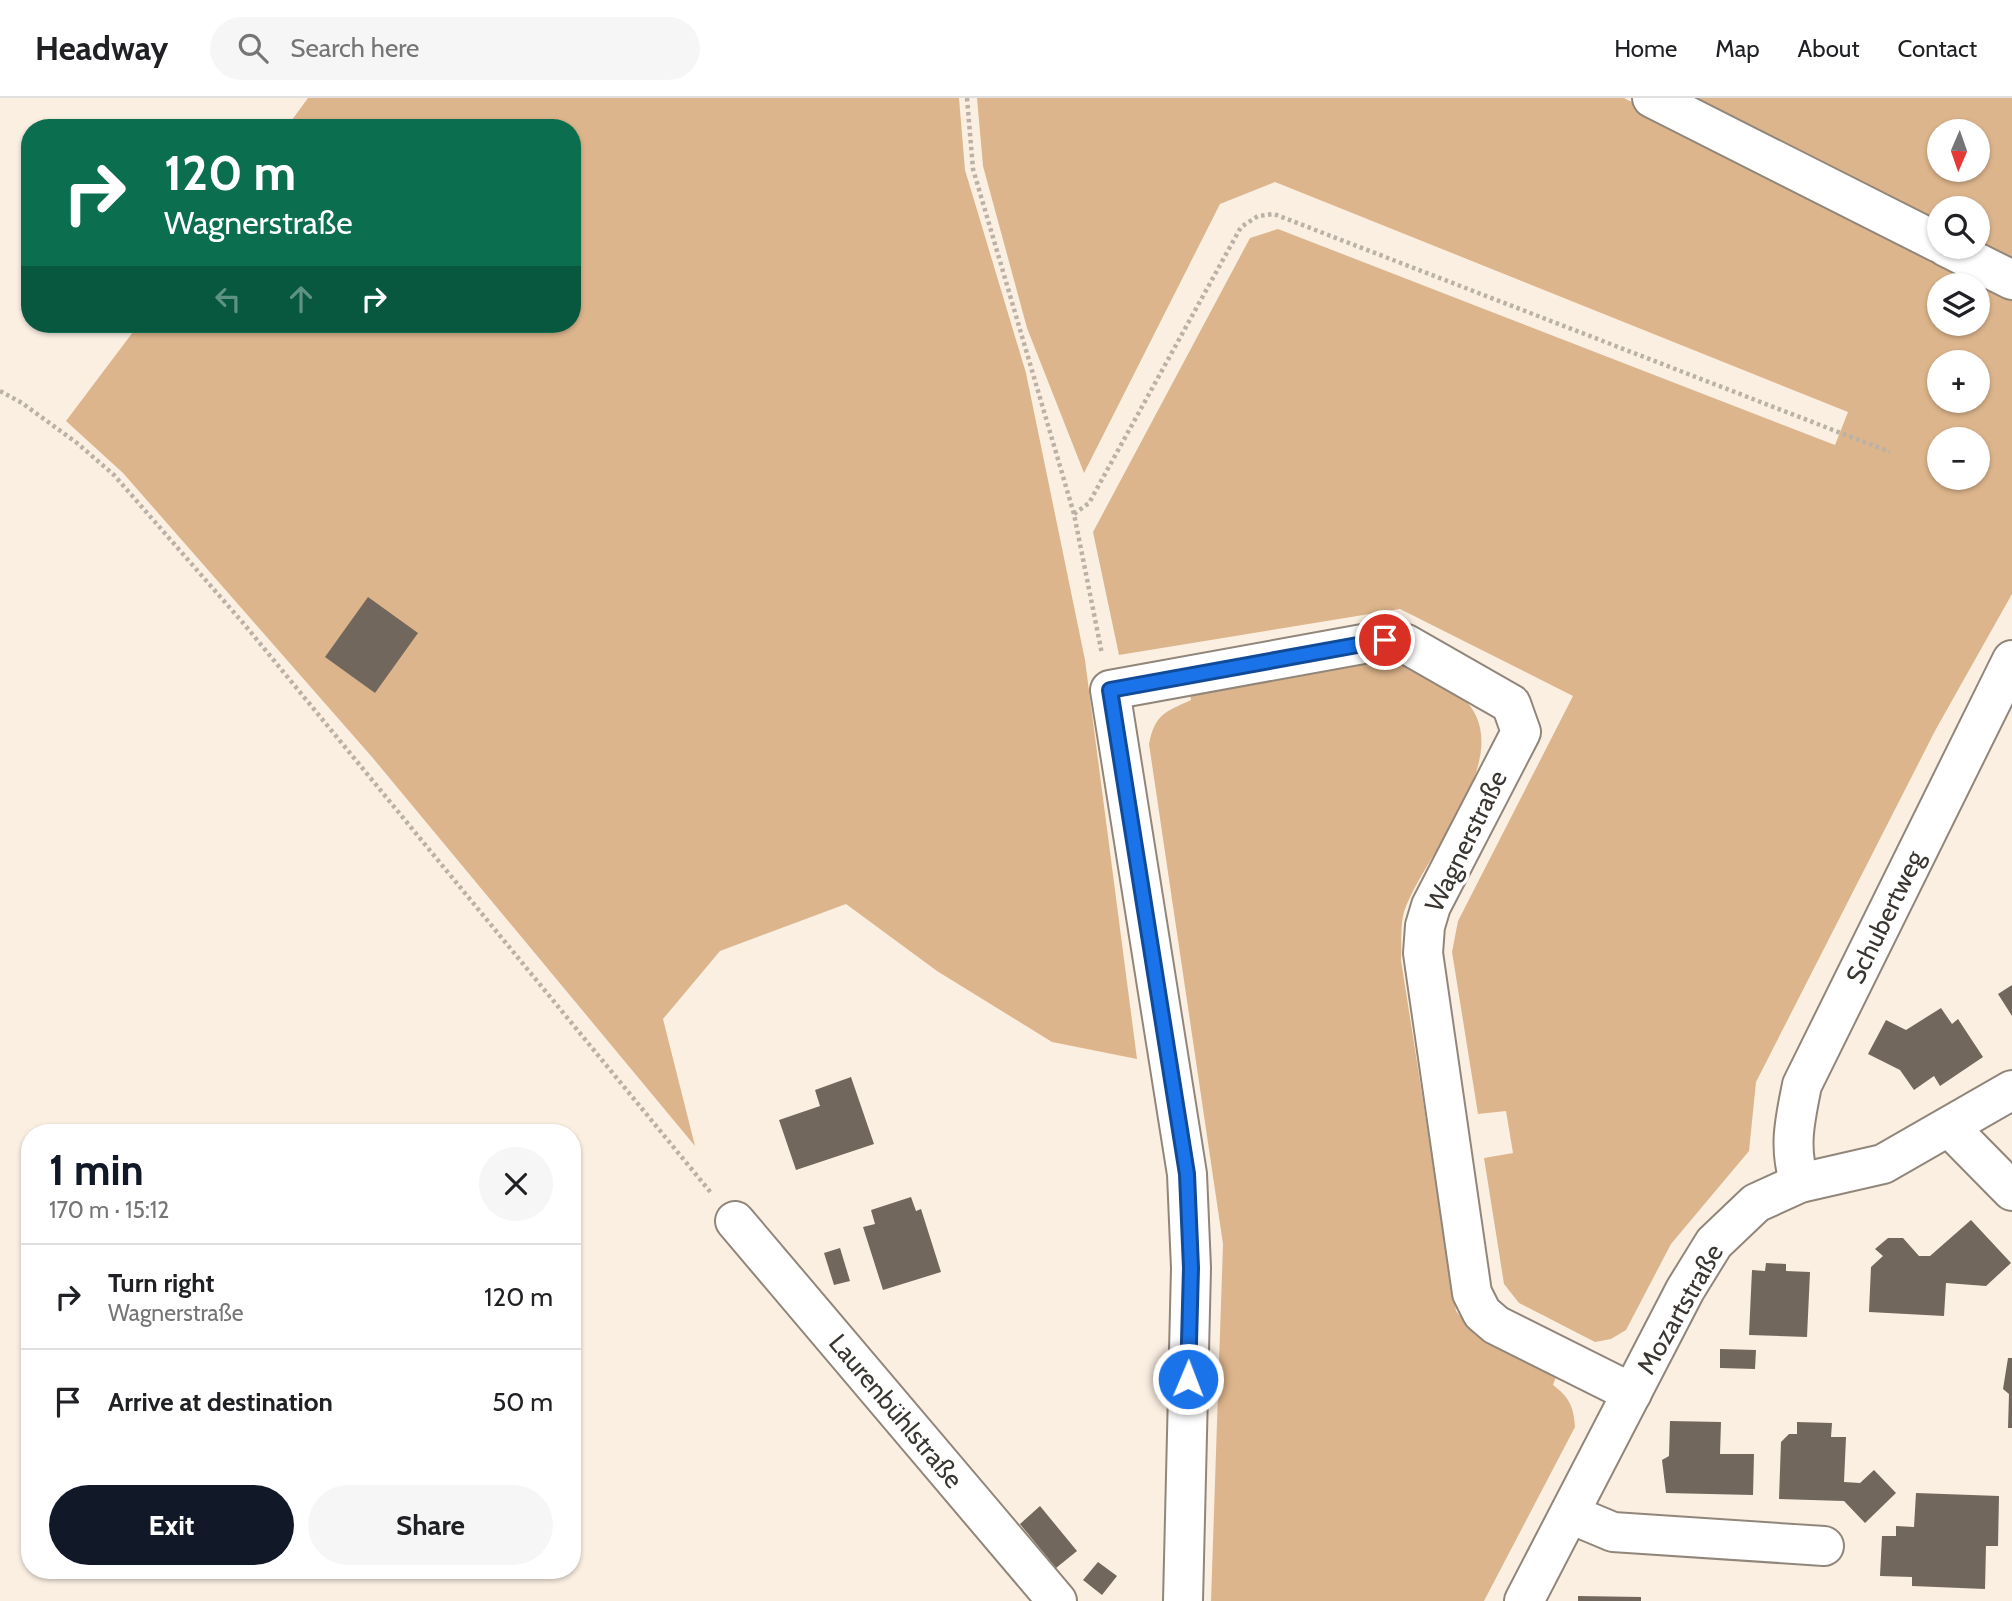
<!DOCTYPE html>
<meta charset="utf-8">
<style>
body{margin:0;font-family:Cabin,sans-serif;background:#f6f6f6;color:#202124;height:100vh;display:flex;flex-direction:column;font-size:26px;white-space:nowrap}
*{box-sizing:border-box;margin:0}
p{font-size:23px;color:#757577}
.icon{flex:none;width:38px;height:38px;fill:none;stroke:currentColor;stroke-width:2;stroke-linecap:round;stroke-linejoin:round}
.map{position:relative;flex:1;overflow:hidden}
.side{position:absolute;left:21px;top:1026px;width:560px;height:455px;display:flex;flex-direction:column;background:#fff;border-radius:28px;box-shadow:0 2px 5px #0004}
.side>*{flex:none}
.banner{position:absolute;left:21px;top:21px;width:560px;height:214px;border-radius:28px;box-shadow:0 2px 5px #0004;background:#0b6e4f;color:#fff;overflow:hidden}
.needle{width:46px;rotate:182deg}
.tools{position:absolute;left:1927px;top:21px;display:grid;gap:14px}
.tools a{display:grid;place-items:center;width:63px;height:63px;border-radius:50%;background:#fff;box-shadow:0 2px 5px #0004;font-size:35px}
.pin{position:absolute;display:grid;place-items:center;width:60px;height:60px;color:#fff;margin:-30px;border:4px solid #fff;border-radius:50%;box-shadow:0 2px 7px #0007}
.me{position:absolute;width:77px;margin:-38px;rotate:1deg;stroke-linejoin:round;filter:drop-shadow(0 0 5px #0008)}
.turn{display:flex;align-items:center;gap:24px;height:147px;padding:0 28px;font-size:32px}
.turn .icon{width:91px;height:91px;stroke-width:2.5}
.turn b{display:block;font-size:49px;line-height:60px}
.lanes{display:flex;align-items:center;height:66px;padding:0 28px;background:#0003;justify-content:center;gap:35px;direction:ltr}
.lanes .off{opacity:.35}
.round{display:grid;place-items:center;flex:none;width:74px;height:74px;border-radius:37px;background:#f6f6f6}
.head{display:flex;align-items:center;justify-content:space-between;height:119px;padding:0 28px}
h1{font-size:42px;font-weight:700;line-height:52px;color:#111827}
.primary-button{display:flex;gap:14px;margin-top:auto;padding:14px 28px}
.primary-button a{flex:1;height:80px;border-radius:42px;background:#111827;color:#fff;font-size:28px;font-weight:700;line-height:80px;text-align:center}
.primary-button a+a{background:#f6f6f6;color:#202124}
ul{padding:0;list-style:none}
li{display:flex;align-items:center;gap:21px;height:105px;padding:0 28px;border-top:2px solid #e0e0e0}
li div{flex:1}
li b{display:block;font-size:26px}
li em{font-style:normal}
header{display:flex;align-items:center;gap:42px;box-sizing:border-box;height:98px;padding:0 35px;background:#fff;border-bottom:2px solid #e0e0e0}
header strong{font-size:33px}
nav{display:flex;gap:38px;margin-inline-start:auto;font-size:24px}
.search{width:490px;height:63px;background:#f6f6f6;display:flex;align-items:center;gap:18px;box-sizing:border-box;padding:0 24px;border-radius:38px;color:#757577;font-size:26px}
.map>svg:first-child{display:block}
.green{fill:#ddb58c;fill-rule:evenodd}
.building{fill:#72675c}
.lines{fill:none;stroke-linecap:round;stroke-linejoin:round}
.minor-casing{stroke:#91867a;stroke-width:42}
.path{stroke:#bab1a7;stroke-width:4.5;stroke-dasharray:3.5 3.5;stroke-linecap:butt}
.minor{stroke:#fff;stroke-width:38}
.route-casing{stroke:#114b97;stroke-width:18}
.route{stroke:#1a73e8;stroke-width:12}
.labels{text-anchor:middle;stroke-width:7;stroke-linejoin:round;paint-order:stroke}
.street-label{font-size:26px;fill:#393530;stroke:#fff}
</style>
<header>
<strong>Headway</strong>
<div class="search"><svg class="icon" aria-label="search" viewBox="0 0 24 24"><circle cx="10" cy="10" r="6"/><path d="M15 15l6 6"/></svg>Search here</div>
<nav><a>Home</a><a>Map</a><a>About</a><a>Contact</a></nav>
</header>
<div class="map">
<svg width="2012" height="1503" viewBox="0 0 2012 1503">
<rect width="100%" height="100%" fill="#fbefe2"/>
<!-- green -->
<g class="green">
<path d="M308 0H959L965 72 1026 275 1085 562 1137 961 1052 944 937 873 846 806 720 853 663 921 695 1048 372 659 123 375 66 323 139 226H572V30H286Z"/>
<path d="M977 0H1624L2012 203V496L1936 631 1756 984 1749 1053 1671 1146 1626 1232 1611 1241 1595 1244 1519 1205 1504 1186 1484 1060 1513 1055 1506 1013 1478 1016 1452 854 1458 823 1573 598 1400 511 1119 557 1093 434 1250 140 1278 131 1835 347 1848 314 1275 84 1220 106 1084 375 1027 230 983 68ZM1939 187H1978V226H1939ZM1939 264H1978V303H1939ZM1939 341H1978V380H1939Z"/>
<path d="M1678 0H2012V165L1978 148V110H1939V130ZM1939 33H1978V72H1939Z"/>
<path d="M1389 562C1412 571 1442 581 1461 598 1524 654 1423 756 1404 814 1400 828 1402 847 1401 862L1456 1213 1475 1237 1556 1279 1553 1287C1569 1299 1574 1309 1575 1329L1484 1503H1211L1223 1146 1149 646C1155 616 1165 614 1191 602L1189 591Z"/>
</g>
<!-- building -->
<g class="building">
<path d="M368 499 418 535 375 595 325 559Z"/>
<path d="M2012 887V918L1998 896Z"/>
<path d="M1941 910 1952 926 1958 921 1983 959 1940 988 1934 978 1914 992 1900 972 1868 956 1886 922 1906 932Z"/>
<path d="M851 979 874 1046 796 1072 779 1022 820 1008 815 992Z"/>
<path d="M911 1099 916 1113 921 1111 941 1174 883 1192 863 1129 875 1126 871 1112Z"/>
<path d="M1971 1122 2011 1165 1986 1188 1946 1185 1944 1218 1869 1214 1871 1169 1883 1158 1875 1151 1888 1140H1903L1919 1158H1930Z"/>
<path d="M840 1150 850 1183 834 1187 824 1155Z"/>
<path d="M1766 1165 1786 1166V1173L1810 1174 1807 1239 1749 1237 1752 1172 1765 1173Z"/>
<path d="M1720 1251 1756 1252 1755 1271 1720 1270Z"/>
<path d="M2008 1260H2012V1330H2008L2009 1296 2003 1291Z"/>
<path d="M1670 1323 1721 1324 1720 1356H1754L1753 1397 1666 1395 1662 1362 1669 1358Z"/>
<path d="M1797 1324 1832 1325 1831 1339H1846L1844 1384 1860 1385 1874 1372 1896 1395 1865 1425 1844 1403 1779 1401 1781 1344 1789 1336H1797Z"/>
<path d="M1916 1395 1999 1398 1998 1448H1986L1985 1491 1912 1488V1479L1880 1478 1882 1438H1896V1428L1914 1429Z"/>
<path d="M1040 1408 1077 1453 1056 1470 1020 1426Z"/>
<path d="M1098 1464 1117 1478 1102 1497 1083 1482Z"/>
<path d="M1578 1498 1641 1499V1503H1578Z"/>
</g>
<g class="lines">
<!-- minor casing -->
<g class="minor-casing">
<g id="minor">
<path d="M1652 0 1939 145"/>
<path d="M1946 149 2012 182"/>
<path d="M1950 1030 2012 1093"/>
<path d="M1800 1085C1788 1050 1795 1022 1802 987L2012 562"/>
<path d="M735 1123 1057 1503"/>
<path d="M1570 1416 1613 1434 1824 1448"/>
<path d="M1183 1503 1191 1170 1187 1076 1110 592 1385 542 1406 546 1511 606 1521 634 1431 808 1425 828 1423 855 1472 1195 1482 1215 1496 1227 1632 1295"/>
<path d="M1524 1503 1685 1192 1714 1145 1756 1105 1800 1085 1883 1066 2012 992"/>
</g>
</g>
<!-- path -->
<g class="path">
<path d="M967 0 973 71 1074 416 1102 556"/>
<path d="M0 293 22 305 77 345 114 377 244 526 712 1096"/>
<path d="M1074 416 1089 405 1241 129 1258 118 1274 116 1890 354"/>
</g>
<!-- minor -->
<use href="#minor" class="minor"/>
</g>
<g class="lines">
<!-- route casing -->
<g class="route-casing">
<path id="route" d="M1188 1281 1191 1170 1187 1076 1110 592 1385 542"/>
</g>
<!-- route -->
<use href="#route" class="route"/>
</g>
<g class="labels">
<!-- street labels -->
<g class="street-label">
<text transform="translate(1466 743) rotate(-64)" y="9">Wagnerstraße</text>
<text transform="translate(1885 819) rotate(-64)" y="9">Schubertweg</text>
<text transform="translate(1680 1211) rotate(-60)" y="9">Mozartstraße</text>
<text transform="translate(896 1313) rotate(50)" y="9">Laurenbühlstraße</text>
</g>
</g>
</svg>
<div class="tools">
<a><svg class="needle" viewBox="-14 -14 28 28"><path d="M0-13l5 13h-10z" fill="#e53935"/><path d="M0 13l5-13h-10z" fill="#757577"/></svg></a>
<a><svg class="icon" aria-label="search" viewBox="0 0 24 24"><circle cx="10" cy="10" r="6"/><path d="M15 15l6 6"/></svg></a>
<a><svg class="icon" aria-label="layers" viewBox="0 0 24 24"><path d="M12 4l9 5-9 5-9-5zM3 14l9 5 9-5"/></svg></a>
<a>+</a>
<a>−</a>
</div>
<div class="pin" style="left:1385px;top:542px;background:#d93025"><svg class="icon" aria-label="arrive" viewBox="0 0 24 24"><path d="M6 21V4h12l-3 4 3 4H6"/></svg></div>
<svg class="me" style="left:1188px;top:1281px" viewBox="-20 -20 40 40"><circle r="17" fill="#1a73e8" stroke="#fff" stroke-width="3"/><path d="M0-11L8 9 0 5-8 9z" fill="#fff"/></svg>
<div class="banner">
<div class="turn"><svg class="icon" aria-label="right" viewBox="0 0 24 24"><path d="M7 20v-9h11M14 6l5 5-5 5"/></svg><div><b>120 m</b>Wagnerstraße</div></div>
<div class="lanes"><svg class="icon off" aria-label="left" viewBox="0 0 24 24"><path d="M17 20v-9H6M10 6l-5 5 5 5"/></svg><svg class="icon off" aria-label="ahead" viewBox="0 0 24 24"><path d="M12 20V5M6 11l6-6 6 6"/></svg><svg class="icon" aria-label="right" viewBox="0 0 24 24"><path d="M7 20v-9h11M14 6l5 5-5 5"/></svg></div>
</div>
<section class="side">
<div class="head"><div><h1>1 min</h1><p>170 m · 15:12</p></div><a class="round"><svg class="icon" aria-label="close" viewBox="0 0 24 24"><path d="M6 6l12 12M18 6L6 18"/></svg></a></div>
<ul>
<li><svg class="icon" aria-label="right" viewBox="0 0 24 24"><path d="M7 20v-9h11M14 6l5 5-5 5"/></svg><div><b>Turn right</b><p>Wagnerstraße</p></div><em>120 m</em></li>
<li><svg class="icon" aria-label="arrive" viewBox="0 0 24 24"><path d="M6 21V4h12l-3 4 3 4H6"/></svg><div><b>Arrive at destination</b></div><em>50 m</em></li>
</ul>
<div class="primary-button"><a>Exit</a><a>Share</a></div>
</section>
</div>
